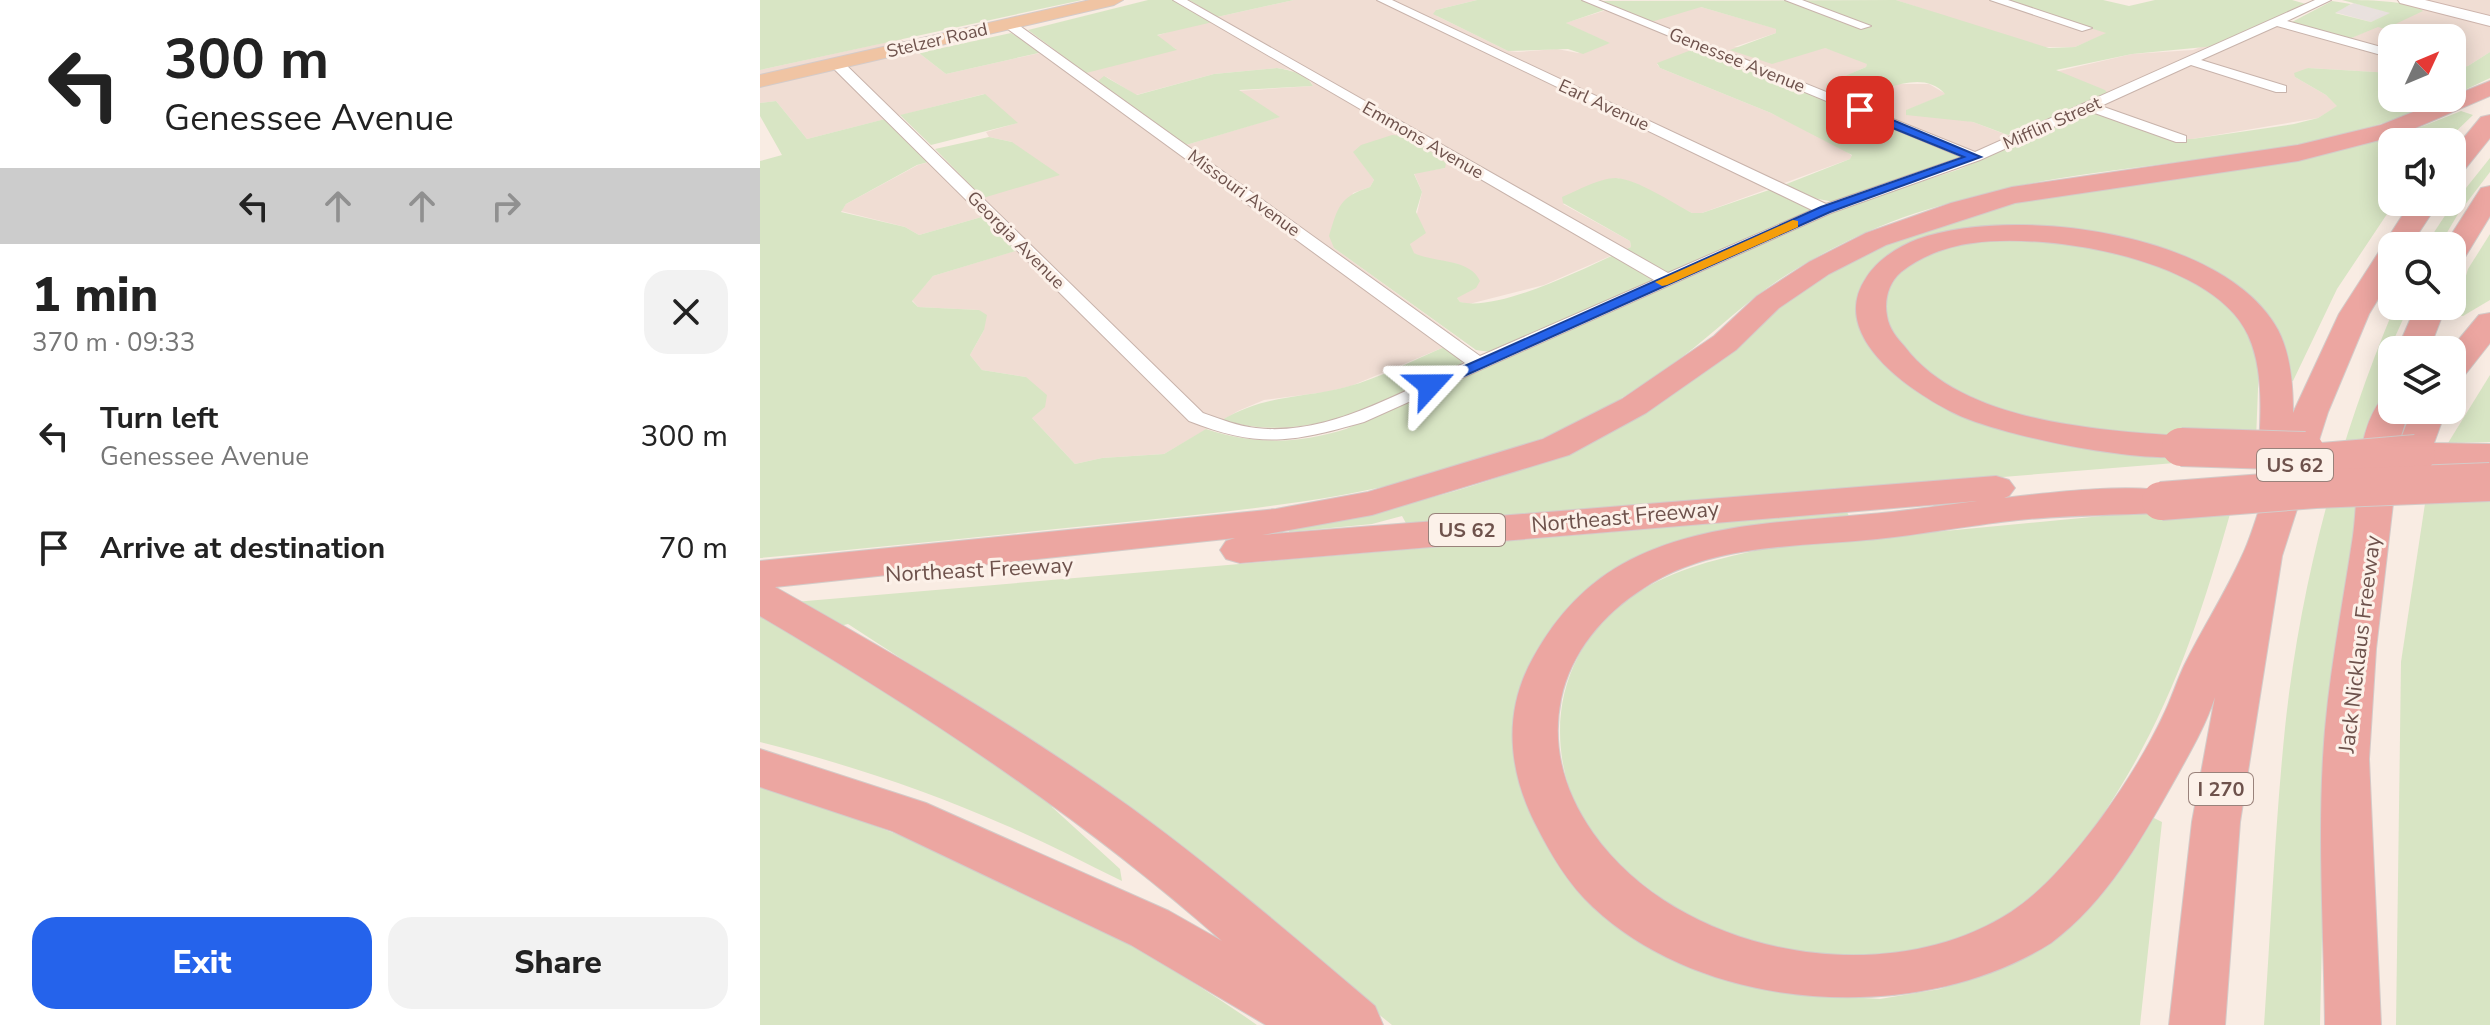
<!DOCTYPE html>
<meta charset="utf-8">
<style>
body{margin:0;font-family:"Nunito Sans",sans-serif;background:#f2f2f2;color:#222;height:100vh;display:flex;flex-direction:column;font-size:30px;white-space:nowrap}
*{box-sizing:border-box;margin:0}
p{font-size:26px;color:#767676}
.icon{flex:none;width:44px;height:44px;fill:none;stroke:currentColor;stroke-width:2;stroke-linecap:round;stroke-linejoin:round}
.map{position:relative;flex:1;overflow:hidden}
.panel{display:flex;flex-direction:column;background:#fff;width:760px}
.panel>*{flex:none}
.banner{background:#fff;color:#222;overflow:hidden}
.needle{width:52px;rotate:46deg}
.buttons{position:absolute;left:1618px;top:24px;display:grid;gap:16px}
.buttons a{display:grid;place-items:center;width:88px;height:88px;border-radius:16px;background:#fff;box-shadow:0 4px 20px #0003;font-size:40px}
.pin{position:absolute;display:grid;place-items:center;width:68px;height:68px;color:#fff;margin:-34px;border-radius:16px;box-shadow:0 4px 12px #0006}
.me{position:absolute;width:88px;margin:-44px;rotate:66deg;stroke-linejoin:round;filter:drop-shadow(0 0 6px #0008)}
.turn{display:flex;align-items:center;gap:28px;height:168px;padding:0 32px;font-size:36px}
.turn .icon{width:104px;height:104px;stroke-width:2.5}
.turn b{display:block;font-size:56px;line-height:68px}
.lanes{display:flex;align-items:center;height:76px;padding:0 32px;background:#0003;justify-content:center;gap:40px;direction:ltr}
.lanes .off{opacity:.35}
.round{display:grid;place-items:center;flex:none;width:84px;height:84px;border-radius:24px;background:#f2f2f2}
.head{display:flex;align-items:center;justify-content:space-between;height:136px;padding:0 32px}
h1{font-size:48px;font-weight:800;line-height:60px}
.primary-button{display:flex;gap:16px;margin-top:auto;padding:16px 32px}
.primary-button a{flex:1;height:92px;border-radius:24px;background:#2563eb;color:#fff;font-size:32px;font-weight:800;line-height:92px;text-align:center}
.primary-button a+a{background:#f2f2f2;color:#222}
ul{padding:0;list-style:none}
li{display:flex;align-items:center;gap:24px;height:112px;padding:0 32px}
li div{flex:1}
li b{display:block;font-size:30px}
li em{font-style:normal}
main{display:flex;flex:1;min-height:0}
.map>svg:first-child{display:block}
.residential{fill:#f0ddd3;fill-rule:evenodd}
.industrial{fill:#e9e1de}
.green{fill:#d8e5c4}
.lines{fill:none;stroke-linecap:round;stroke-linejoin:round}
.street-casing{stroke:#c8b3ab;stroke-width:2}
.secondary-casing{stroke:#cdb4ac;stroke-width:2}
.primary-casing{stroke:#d4cbc9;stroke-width:2}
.highway-casing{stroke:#d4cbc9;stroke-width:2}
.street{fill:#fff;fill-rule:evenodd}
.secondary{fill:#fff;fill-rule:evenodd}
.primary{fill:#f0c4a3;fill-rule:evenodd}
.highway{fill:#eca6a1;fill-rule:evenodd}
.highway-bridge-casing{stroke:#d4cbc9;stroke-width:40;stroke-linecap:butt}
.highway-bridge{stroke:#eca6a1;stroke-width:38}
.route{fill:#2563eb;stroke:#184099;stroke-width:2}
.slow{fill:#f59e0b}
.labels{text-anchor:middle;stroke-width:6;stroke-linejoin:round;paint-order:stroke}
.far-street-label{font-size:18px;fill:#6e524c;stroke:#fcf1e9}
.shield{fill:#fcf1e9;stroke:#99827b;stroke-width:2}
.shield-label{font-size:20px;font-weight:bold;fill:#6e524c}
.street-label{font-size:22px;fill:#6e524c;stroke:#fcf1e9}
</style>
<main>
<section class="panel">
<div class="banner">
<div class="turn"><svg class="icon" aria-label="left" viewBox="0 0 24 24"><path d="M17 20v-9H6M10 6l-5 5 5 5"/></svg><div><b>300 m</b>Genessee Avenue</div></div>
<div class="lanes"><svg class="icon" aria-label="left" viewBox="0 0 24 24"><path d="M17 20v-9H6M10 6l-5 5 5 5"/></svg><svg class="icon off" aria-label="ahead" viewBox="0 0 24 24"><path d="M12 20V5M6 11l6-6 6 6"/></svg><svg class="icon off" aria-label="ahead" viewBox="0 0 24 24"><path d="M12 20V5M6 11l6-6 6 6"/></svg><svg class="icon off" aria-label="right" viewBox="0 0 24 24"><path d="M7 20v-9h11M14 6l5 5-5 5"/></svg></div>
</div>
<div class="head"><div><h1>1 min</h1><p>370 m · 09:33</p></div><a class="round"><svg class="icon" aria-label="close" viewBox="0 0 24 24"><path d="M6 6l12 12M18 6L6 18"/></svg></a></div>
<ul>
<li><svg class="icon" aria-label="left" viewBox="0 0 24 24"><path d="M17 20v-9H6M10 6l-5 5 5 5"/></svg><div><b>Turn left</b><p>Genessee Avenue</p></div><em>300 m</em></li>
<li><svg class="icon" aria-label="arrive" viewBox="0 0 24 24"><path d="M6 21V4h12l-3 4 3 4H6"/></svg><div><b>Arrive at destination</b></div><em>70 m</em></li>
</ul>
<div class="primary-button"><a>Exit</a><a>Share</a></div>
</section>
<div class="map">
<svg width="1730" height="1025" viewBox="0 0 1730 1025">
<rect width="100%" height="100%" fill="#f9ece3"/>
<!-- residential -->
<g class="residential">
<path d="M534 0H717L676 10 677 16 748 51 758 52 797 49 818 53 849 43 805 23 853 8 941 7 1017 29 1016 33 974 47 1065 48 1103 60 1108 63 1106 67 1067 84V87L1087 96 1096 97 1133 84H1169L1186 94 1147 110 1213 122 1263 141 1217 162 945 50 897 64 900 68 1011 113 1082 148 1092 156 1090 159 942 213H932L858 178 803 204 870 241 871 247 784 285 709 304 700 302 697 298 698 264 665 259 653 253 650 244 662 192 654 173 685 168 594 152 614 180 610 187 593 193 574 248 701 340 591 386 566 392 504 400 478 411 404 454 342 458 315 464 271 417 266 377 222 370 210 355 224 330 219 310 158 307 152 300 173 276 258 250 225 216 159 235 145 227 81 211 86 204 158 165 183 158 223 197 252 142 229 137 226 132 257 123 224 94 47 139 16 101 0 103V70L141 39 186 74 293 50 416 49 396 36 448 19ZM517 68 530 70 550 80 553 86 478 91 519 117 426 145 345 76 376 95 454 74Z"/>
<path d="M1136 0H1242L1348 33 1315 47H1278Z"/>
<path d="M1635 0H1730V52L1708 66 1692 69V38H1632V73L1548 68 1535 77 1566 95 1578 106 1558 118 1432 139H1414L1331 110 1295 72 1372 54 1433 50 1513 19 1589 39 1658 6Z"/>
</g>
<!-- industrial -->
<path class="industrial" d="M1594 3 1632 13 1611 22 1574 12Z"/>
<!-- green -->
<g class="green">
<path d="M0 0H322L0 70Z"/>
<path d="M388 0H414L453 22 397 35 417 50 326 73 268 30Z"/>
<path d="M429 0H534L457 17Z"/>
<path d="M717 0H824L847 9 806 23 850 43 823 54 808 49 748 51 673 14 676 10Z"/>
<path d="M1136 0 1289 48 1315 47 1346 33 1242 0H1343L1369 6 1395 0H1532L1546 4 1455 46 1372 54 1296 70 1345 90 1348 94 1248 135 1213 122 1146 115V110L1185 94C1162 68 1124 92 1098 96 1087 98 1076 91 1067 87L1066 84 1106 67 1107 64 1065 48 1012 64 970 50 1016 33V29L941 7 891 22 836 1Z"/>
<path d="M1582 0C1602 0 1651 0 1663 11L1625 29 1618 27 1589 39 1530 23 1572 1 1591 4 1575 13 1611 22 1630 13Z"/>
<path d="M251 33 283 52 186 74 159 53Z"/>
<path d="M934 49H945L1200 155V159L1074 202 1053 198 1024 185 1090 159 1092 155 1011 113 900 68 897 63Z"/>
<path d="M1730 52V78L1692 96V69L1708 66Z"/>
<path d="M517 68C530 70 547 74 553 86L479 90 520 117 426 145 338 81 344 76 377 95 454 74Z"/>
<path d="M1548 68 1632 73V98H1687C1565 156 1425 157 1295 179 1247 187 1202 199 1156 213 1108 229 1062 252 1020 279 985 302 955 332 922 357 886 383 848 409 808 427 666 493 509 508 356 523 237 535 119 547 0 558V161L22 155 0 116V103L16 101 47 139 129 118 172 161 157 165 86 204 81 212 145 227 159 235 225 216 259 250 173 276 152 301 158 307 219 310 227 315 224 330 210 355 222 370 266 377 287 395 285 407 272 418 315 464 342 458 404 454 446 429C495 445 537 444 586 429L1044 224 1090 205 1200 169 1331 110 1414 139H1432L1534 124 1558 118 1577 106 1566 95 1535 77 1534 73Z"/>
<path d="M225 94 258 123 171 145 140 115Z"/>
<path d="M1701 111 1713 115 1685 142H1632V202H1635L1577 289 1533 381 1525 379 1497 310 1346 237 1165 241 1102 304 1184 403 1418 453 1415 463 647 525 642 516 612 524 529 532 530 528C664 505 795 470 911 396 948 372 979 339 1014 312 1059 277 1110 250 1164 230 1313 174 1475 171 1630 136 1654 131 1678 120 1701 111Z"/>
<path d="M632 135C652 135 670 151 686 163L685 168 654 174 662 192 656 212 666 233 650 244 654 253C674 263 710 258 720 281L716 288 697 298 700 302C741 312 831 265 871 247L870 241 803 203 802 197C817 191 839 178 856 178 877 179 913 203 932 213H942L1015 188 1052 207 1051 212 730 352 716 350 574 248 569 236C578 207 579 197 610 187L614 180 593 152 601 145Z"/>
<path d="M229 137 252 142 300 175 223 198 175 149Z"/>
<path d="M1730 158V172L1698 214 1679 246H1665L1690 208Z"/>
<path d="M1730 234V300L1703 316 1694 315 1708 269Z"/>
<path d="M1216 240 1317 241 1414 269 1470 305 1486 324 1499 363 1496 440C1390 435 1232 441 1153 359 1138 344 1126 330 1124 307 1122 263 1184 249 1216 240Z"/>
<path d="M1635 306H1649L1630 348 1564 848 1560 1025H1504C1511 926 1515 826 1525 728 1540 584 1579 439 1635 306Z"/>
<path d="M689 345 703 361 699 367C620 402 551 446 462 420 506 394 540 399 586 387 621 378 655 359 689 345Z"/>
<path d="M1730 375V442L1688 443Z"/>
<path d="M1730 494V1025H1636L1641 662 1666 497Z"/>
<path d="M1472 507C1438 627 1407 721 1336 825 1325 841 1315 861 1301 875 1276 901 1217 945 1181 950 1159 953 1136 953 1113 954 1094 955 1072 959 1052 957 1023 954 960 937 935 922 916 911 898 895 880 882 869 874 856 867 847 857 780 776 781 658 874 595 914 568 961 558 1008 548L1363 514Z"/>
<path d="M1087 512 1090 518 1006 528 823 603 769 785 947 970 1023 993 1120 999 1180 989 1232 971 1390 816 1402 822 1380 1025H632L330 781 88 624 35 637 85 662 290 797 292 807 360 869 362 881C323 862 285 842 245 825 166 790 83 763 0 742V605Z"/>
<path d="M0 785C70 810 142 834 211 864 311 909 408 962 497 1025H0Z"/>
</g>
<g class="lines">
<!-- street casing -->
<g class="street-casing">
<g id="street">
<path d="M413 0H427L908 273 1052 210 617 0H632L1066 204 1202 157 822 0H838L1215 152 1555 0H1571L1527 21 1632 50V58L1517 26 1441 60 1526 86V92H1516L1431 65 1341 106 1426 136V142H1416L1329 111 1220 160 1071 213 604 422C533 442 500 449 429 421L71 66V60H81L443 413C460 419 477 426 496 428 567 437 642 391 705 363L245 27V21H253L720 356 894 280Z"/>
<path d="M1025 0H1042L1111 26 1101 29Z"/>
<path d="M1230 0H1248L1332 28 1322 31Z"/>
</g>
</g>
<!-- secondary casing -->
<g class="secondary-casing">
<path id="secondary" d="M1638 0H1665L1730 16V26L1640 3Z"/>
</g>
<!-- primary casing -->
<g class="primary-casing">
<path id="primary" d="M330 0H363L354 5 0 87V75Z"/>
</g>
<!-- highway casing -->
<g class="highway-casing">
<g id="highway">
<path d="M1730 81V96L1639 135 1538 161 1255 203 1126 245 1069 274 1019 308 976 350 886 413 809 455 612 515 502 535 1236 476 1249 480 1255 488 1249 496 1244 498C1287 493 1374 482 1414 493L1420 501 1414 509 1401 513C1353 515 1306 515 1258 520 1211 525 1164 534 1117 539 1039 547 952 543 884 588 843 614 811 652 801 699 791 748 805 793 833 833 920 956 1126 993 1251 912 1307 876 1375 776 1403 716 1411 700 1416 683 1424 666 1442 629 1465 594 1482 556 1492 535 1498 511 1506 489L1498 480C1498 435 1508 378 1488 335 1453 259 1288 232 1213 243 1188 246 1161 256 1141 272 1128 283 1124 301 1127 316 1129 329 1137 338 1145 347 1202 422 1335 430 1421 436L1434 439 1439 447 1434 455C1387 466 1236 435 1192 412 1148 390 1068 335 1106 278 1117 260 1139 246 1158 239 1254 205 1465 232 1518 330 1531 355 1533 386 1533 413L1579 314 1651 202H1679L1650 246H1632V276L1609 314 1568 412 1522 556 1480 822 1465 1025H1409L1432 822 1455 697C1445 727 1429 754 1414 781 1381 840 1346 902 1291 943 1162 1025 948 1015 833 907 808 884 790 853 775 823 748 769 743 712 773 658 796 616 827 582 870 560 940 524 1023 522 1100 515 1139 512 1178 506 1217 501L480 563 466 559 460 550 466 541 475 538 15 587C136 655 257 726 370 807 455 869 535 938 615 1006L623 1025H506L371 945 132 831 0 787V749L166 803 409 911 462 941C320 816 163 712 0 616V561L516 509 608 492 783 439 862 399 954 336 997 296 1049 262 1106 233 1191 203 1252 187 1538 145 1621 125Z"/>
<path d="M1730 115V138L1701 174 1692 177V152L1721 117Z"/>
<path d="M1730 186V216L1702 262 1692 265V246H1684L1721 188Z"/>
<path d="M1656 306H1686L1669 350H1637Z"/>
<path d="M1730 313V343L1704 376 1692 379 1690 350 1719 315Z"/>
<path d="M1632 398V410H1649L1638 446 1652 410H1686L1674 443 1730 444V466L1667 465 1654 493 1634 495 1616 649 1609 759 1621 1025H1565C1564 937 1558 846 1563 758 1567 683 1582 610 1593 536 1599 492 1594 438 1620 401Z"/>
</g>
</g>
<!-- street -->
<use href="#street" class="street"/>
<!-- secondary -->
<use href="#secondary" class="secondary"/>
<!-- primary -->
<use href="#primary" class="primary"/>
<!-- highway -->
<use href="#highway" class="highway"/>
<!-- highway-bridge casing -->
<g class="highway-bridge-casing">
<g id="highway-bridge">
<path d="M1421 447 1545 451"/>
<path d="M1516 466 1656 454"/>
<path d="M1401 501 1555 489 1730 482"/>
</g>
</g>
<!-- highway-bridge -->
<use href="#highway-bridge" class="highway-bridge"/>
</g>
<!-- route -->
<path class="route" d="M1096 108H1104L1221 157 1070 212 675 389 670 390 662 385 1061 207 1204 157 1096 113Z"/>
<!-- slow -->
<path class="slow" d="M1033 220 1038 221V227L907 285 902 286 895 282Z"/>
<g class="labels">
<!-- far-street labels -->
<g class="far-street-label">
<text transform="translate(177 40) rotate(-13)" y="6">Stelzer Road</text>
<text transform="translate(977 60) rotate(22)" y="6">Genessee Avenue</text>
<text transform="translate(844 105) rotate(25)" y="6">Earl Avenue</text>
<text transform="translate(1292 123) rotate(-24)" y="6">Mifflin Street</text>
<text transform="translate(663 140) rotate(30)" y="6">Emmons Avenue</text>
<text transform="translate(484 193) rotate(36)" y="6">Missouri Avenue</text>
<text transform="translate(256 240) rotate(45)" y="6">Georgia Avenue</text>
</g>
<!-- shield labels -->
<g class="shield">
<rect x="1497" y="449" width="76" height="32" rx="6"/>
<rect x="669" y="514" width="76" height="32" rx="6"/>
<rect x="1429" y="773" width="64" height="32" rx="6"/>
</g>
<g class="shield-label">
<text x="1535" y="472">US 62</text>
<text x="707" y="537">US 62</text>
<text x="1461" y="796">I 270</text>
</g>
<!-- street labels -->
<g class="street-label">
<text transform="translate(865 516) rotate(-5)" y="8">Northeast Freeway</text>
<text transform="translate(219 569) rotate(-3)" y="8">Northeast Freeway</text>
<text transform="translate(1599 644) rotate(-83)" y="8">Jack Nicklaus Freeway</text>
</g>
</g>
</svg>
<div class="buttons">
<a><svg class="needle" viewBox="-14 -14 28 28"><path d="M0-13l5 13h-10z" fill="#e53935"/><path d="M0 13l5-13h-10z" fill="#767676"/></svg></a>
<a><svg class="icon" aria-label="sound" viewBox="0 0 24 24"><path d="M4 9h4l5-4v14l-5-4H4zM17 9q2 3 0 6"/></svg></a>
<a><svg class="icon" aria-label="search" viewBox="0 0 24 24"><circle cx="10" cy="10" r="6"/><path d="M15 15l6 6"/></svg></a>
<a><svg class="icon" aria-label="layers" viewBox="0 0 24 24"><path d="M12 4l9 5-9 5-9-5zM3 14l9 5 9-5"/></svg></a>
</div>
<div class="pin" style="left:1100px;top:110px;background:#d93025"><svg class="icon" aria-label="arrive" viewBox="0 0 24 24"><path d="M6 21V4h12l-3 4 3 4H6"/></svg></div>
<svg class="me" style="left:670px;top:385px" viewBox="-20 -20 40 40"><path d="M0-17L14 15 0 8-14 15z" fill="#2563eb" stroke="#fff" stroke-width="4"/></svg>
</div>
</main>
